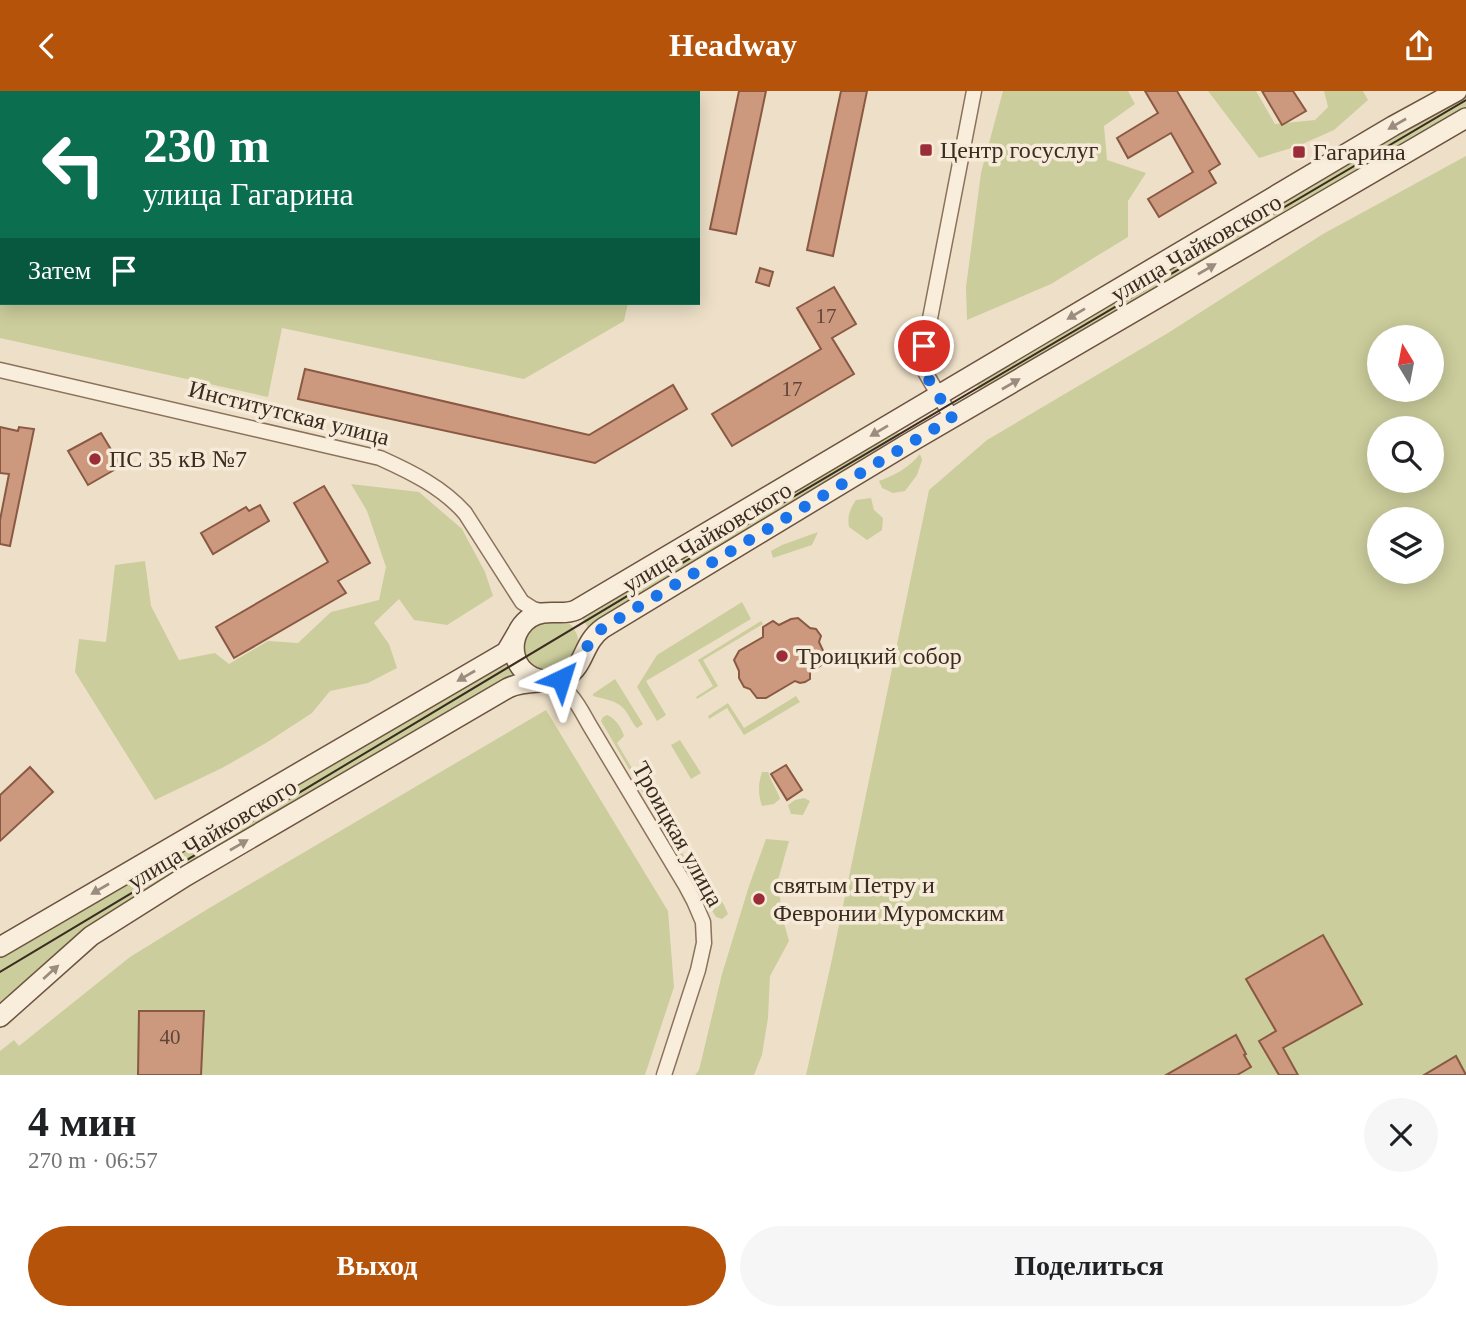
<!DOCTYPE html>
<html lang="ru">
<meta charset="utf-8">
<style>
body{margin:0;font-family:Georgia,serif;background:#f6f6f6;color:#202124;height:100vh;display:flex;flex-direction:column;font-size:26px;white-space:nowrap}
*{box-sizing:border-box;margin:0}
p{font-size:23px;color:#757577}
.icon{flex:none;width:38px;height:38px;fill:none;stroke:currentColor;stroke-width:2;stroke-linecap:round;stroke-linejoin:round}
.map{position:relative;height:984px;overflow:hidden}
.drawer{display:flex;flex-direction:column;background:#fff;flex:1}
.drawer>*{flex:none}
.hud{position:absolute;left:0px;top:0px;width:700px;height:214px;box-shadow:0 4px 18px #0003;background:#0b6e4f;color:#fff;overflow:hidden}
.needle{width:46px;rotate:350deg}
.fabs{position:absolute;left:1367px;top:234px;display:grid;gap:14px}
.fabs a{display:grid;place-items:center;width:77px;height:77px;border-radius:50%;background:#fff;box-shadow:0 4px 18px #0003;font-size:35px}
.pin{position:absolute;display:grid;place-items:center;width:60px;height:60px;color:#fff;margin:-30px;border:4px solid #fff;border-radius:50%;box-shadow:0 2px 7px #0007}
.me{position:absolute;width:77px;margin:-38px;rotate:41deg;stroke-linejoin:round;filter:drop-shadow(0 0 5px #0008)}
.turn{display:flex;align-items:center;gap:24px;height:147px;padding:0 28px;font-size:32px}
.turn .icon{width:91px;height:91px;stroke-width:2.5}
.turn b{display:block;font-size:49px;line-height:60px}
.then{display:flex;align-items:center;height:66px;padding:0 28px;background:#0003;gap:14px;font-size:26px}
.round{display:grid;place-items:center;flex:none;width:74px;height:74px;border-radius:37px;background:#f6f6f6}
.summary{display:flex;align-items:center;justify-content:space-between;height:119px;padding:0 28px}
h1{font-size:42px;font-weight:700;line-height:52px}
.action{display:flex;gap:14px;margin-top:auto;padding:14px 28px}
.action a{flex:1;height:80px;border-radius:42px;background:#b45309;color:#fff;font-size:28px;font-weight:700;line-height:80px;text-align:center}
.action a+a{background:#f6f6f6;color:#202124}
header{display:flex;justify-content:space-between;align-items:center;height:91px;padding:0 28px;background:#b45309;color:#fff;font-size:32px;font-weight:700}
.map>svg:first-child{display:block}
.green{fill:#cbcd9c;fill-rule:evenodd}
.building{fill:#cc987e;stroke:#8a5943;stroke-width:2}
.lines{fill:none;stroke-linecap:round;stroke-linejoin:round}
.minor-casing{stroke:#8b725d;stroke-width:17}
.secondary-casing{stroke:#6d5340;stroke-width:22}
.minor{stroke:#f9eedc;stroke-width:14}
.secondary{stroke:#f9eedc;stroke-width:19}
.tram{stroke:#3b2b20;stroke-width:2}
.oneway{fill:#9a8c7e}
.route{stroke:#1a73e8;stroke-width:12;stroke-dasharray:0 21.6}
.poi-dot{fill:#9a2d37;stroke:#f6ebd8;stroke-width:2.5}
.labels{text-anchor:middle;stroke-width:7;stroke-linejoin:round;paint-order:stroke}
.number-label{font-size:21px;fill:#5f4638}
.poi-label{font-size:24px;fill:#3b2b20;stroke:#f6ebd8;text-anchor:start}
.street-label{font-size:24px;fill:#3b2b20;stroke:#f6ebd8}
</style>
<header><svg class="icon" aria-label="back" viewBox="0 0 24 24"><path d="M15 5l-7 7 7 7"/></svg>Headway<svg class="icon" aria-label="share" viewBox="0 0 24 24"><path d="M12 15V3M7 8l5-5 5 5M5 13v7h14v-7"/></svg></header>
<div class="map">
<svg width="1466" height="984" viewBox="0 0 1466 984">
<rect width="100%" height="100%" fill="#eee0c8"/>
<!-- green -->
<g class="green">
<path d="M0 0H672L671 2H2V212H628L624 230 524 288 282 237 268 306 0 247Z"/>
<path d="M1003 0H1128L1135 13 1104 35 1107 69 1146 82 1128 110V146L1051 193 967 229 966 196 981 82Z"/>
<path d="M1208 0H1256L1275 33 1315 29 1328 16 1324 0H1363L1368 9 1334 39 1298 55 1259 67Z"/>
<path d="M1466 5V20L984 303 975 292Z"/>
<path d="M1466 65V984H806L832 868 929 399 987 349 1168 242 1323 143ZM1379 247H1432V299H1379ZM1379 338H1432V390H1379ZM1379 429H1432V481H1379Z"/>
<path d="M897 340 904 350 589 538 582 527Z"/>
<path d="M920 363 922 369 917 384 905 400 893 402 882 397 879 390C895 384 909 377 920 363Z"/>
<path d="M351 393 419 401 462 438 485 481 493 505 447 534 414 529 399 508 374 532 389 553 397 577 368 592 330 600 312 622 266 652 222 677 155 709 75 581 79 548 106 551 115 474 145 470 151 515 179 569 215 562 229 573 268 550 298 552 331 521 379 509 386 476 367 420Z"/>
<path d="M871 407 874 419 883 427 882 439 867 449 849 436C847 425 850 418 856 409Z"/>
<path d="M818 441 812 454 773 467 771 460 782 454Z"/>
<path d="M742 511 751 528 646 590 666 624 657 630 637 596 657 564Z"/>
<path d="M565 529C575 536 580 546 579 559L557 585 525 575 521 541 527 533Z"/>
<path d="M761 530 763 533 703 569 718 595 697 608 696 606 713 595 698 569Z"/>
<path d="M508 571 516 585 85 840 0 911V865Z"/>
<path d="M615 588 643 633 637 637C631 631 629 623 623 617 616 609 603 608 593 605V603Z"/>
<path d="M796 605 800 611 744 644 727 617 709 628 708 625 728 612 744 637Z"/>
<path d="M546 619 668 820 674 896 645 984H0V960L14 949 19 955 130 866 206 819Z"/>
<path d="M607 624C614 626 622 637 624 645L617 652 690 775 697 771 724 814 728 823 722 828 716 826 706 810 601 630 603 626Z"/>
<path d="M680 649 701 682 691 688 671 654Z"/>
<path d="M762 681H768C771 691 777 698 780 708L774 713 762 715C758 704 758 692 762 681Z"/>
<path d="M804 707 810 710 803 724 791 723 788 714 795 709Z"/>
<path d="M766 748 789 750 778 789 782 825 789 850 770 885 768 927 762 964 754 984H695L699 979 722 883 749 795Z"/>
</g>
<!-- building -->
<g class="building">
<path d="M739 0H766L736 143 710 138Z"/>
<path d="M841 0H867L833 165 807 159Z"/>
<path d="M1145 0H1177L1220 73 1209 80 1216 92 1159 126 1148 108 1193 81 1171 42 1128 67 1117 47 1158 22Z"/>
<path d="M1262 0H1293L1306 20 1282 34Z"/>
<path d="M760 177 773 181 769 195 756 191Z"/>
<path d="M834 196 856 233 832 247 854 283 732 355 712 323 821 258 797 217Z"/>
<path d="M305 278 589 344 673 294 687 318 595 372 298 308Z"/>
<path d="M0 336 18 340 19 336 34 338 10 455 0 453V429L9 383 0 382Z"/>
<path d="M101 342 121 375 88 394 68 360Z"/>
<path d="M324 395 370 472 338 490 346 502 234 567 216 536 328 471 294 412Z"/>
<path d="M260 414 269 430 213 463 201 442 246 416 249 420Z"/>
<path d="M798 527 810 537 816 538 821 545 819 551 826 566 823 573 810 581V588L805 591 800 592 795 590 766 607H757L750 598 744 596 739 587V580L734 569 739 560 763 546V536L773 530 779 534 791 528Z"/>
<path d="M786 674 802 699 787 709 771 683Z"/>
<path d="M30 676 53 701 0 750V704Z"/>
<path d="M1323 844 1362 913 1283 957 1298 984H1279L1259 950 1276 940 1246 888Z"/>
<path d="M139 920H204L201 984H138Z"/>
<path d="M1236 944 1246 963 1244 964 1251 976 1237 984H1166Z"/>
<path d="M1456 965 1466 984H1424Z"/>
</g>
<g class="lines">
<!-- minor casing -->
<g class="minor-casing">
<g id="minor">
<path d="M0 279 380 367C411 381 442 396 465 422L522 511 533 518 545 521"/>
<path d="M952 327 921 274 974 0"/>
<path d="M547 590C571 596 579 616 590 635L686 795 694 810 703 831 704 852 698 879 664 984"/>
</g>
</g>
<!-- secondary casing -->
<g class="secondary-casing">
<g id="secondary">
<path d="M542 589C529 586 518 578 515 564 511 545 523 525 543 522 555 520 565 524 576 519L1393 35 1457 0"/>
<path d="M0 856 506 561 516 544"/>
<path d="M0 926 91 845 186 785 508 597C529 587 550 595 567 585 585 574 583 551 603 537L909 352 1466 27"/>
</g>
</g>
<!-- minor -->
<use href="#minor" class="minor"/>
<!-- secondary -->
<use href="#secondary" class="secondary"/>
<!-- tram -->
<path class="tram" d="M0 881 764 423 1466 9"/>
</g>
<!-- one-way arrows -->
<defs><path id="oneway-solid" d="M-6-.8H1V-3.2L6.5 0L1 3.2V.8H-6Z" transform="scale(1.75)"/></defs>
<g class="oneway">
<use href="#oneway-solid" transform="translate(1397 33) rotate(150)"/>
<use href="#oneway-solid" transform="translate(1207 178) rotate(-30)"/>
<use href="#oneway-solid" transform="translate(1076 223) rotate(149)"/>
<use href="#oneway-solid" transform="translate(1011 293) rotate(-30)"/>
<use href="#oneway-solid" transform="translate(879 340) rotate(149)"/>
<use href="#oneway-solid" transform="translate(466 585) rotate(150)"/>
<use href="#oneway-solid" transform="translate(239 754) rotate(-30)"/>
<use href="#oneway-solid" transform="translate(100 798) rotate(150)"/>
<use href="#oneway-solid" transform="translate(51 881) rotate(-42)"/>
</g>
<g class="lines">
<!-- route -->
<path class="route" d="M561 588C584 576 582 552 603 537L952 327 920 274 924 255"/>
</g>
<!-- markers -->
<g class="poi-dot">
<rect x="919" y="52" width="14" height="14" rx="3.5"/>
<rect x="1292" y="54" width="14" height="14" rx="3.5"/>
<circle cx="95" cy="368" r="7"/>
<circle cx="782" cy="565" r="7"/>
<circle cx="759" cy="808" r="7"/>
</g>
<g class="labels">
<!-- number labels -->
<g class="number-label">
<text x="826" y="232">17</text>
<text x="792" y="305">17</text>
<text x="170" y="953">40</text>
</g>
<!-- poi labels -->
<g class="poi-label">
<text x="940" y="67">Центр госуслуг</text>
<text x="1313" y="69">Гагарина</text>
<text x="109" y="376">ПС 35 кВ №7</text>
<text x="796" y="573">Троицкий собор</text>
<text x="773" y="802">святым Петру и<tspan x="773" dy="28">Февронии Муромским</tspan></text>
</g>
<!-- street labels -->
<g class="street-label">
<text transform="translate(1196 157) rotate(-30)" y="8">улица Чайковского</text>
<text transform="translate(289 322) rotate(14)" y="8">Институтская улица</text>
<text transform="translate(707 446) rotate(-31)" y="8">улица Чайковского</text>
<text transform="translate(212 743) rotate(-31)" y="8">улица Чайковского</text>
<text transform="translate(678 743) rotate(61)" y="8">Троицкая улица</text>
</g>
</g>
</svg>
<div class="fabs">
<a><svg class="needle" viewBox="-14 -14 28 28"><path d="M0-13l5 13h-10z" fill="#e53935"/><path d="M0 13l5-13h-10z" fill="#757577"/></svg></a>
<a><svg class="icon" aria-label="search" viewBox="0 0 24 24"><circle cx="10" cy="10" r="6"/><path d="M15 15l6 6"/></svg></a>
<a><svg class="icon" aria-label="layers" viewBox="0 0 24 24"><path d="M12 4l9 5-9 5-9-5zM3 14l9 5 9-5"/></svg></a>
</div>
<div class="pin" style="left:924px;top:255px;background:#d93025"><svg class="icon" aria-label="arrive" viewBox="0 0 24 24"><path d="M6 21V4h12l-3 4 3 4H6"/></svg></div>
<svg class="me" style="left:561px;top:588px" viewBox="-20 -20 40 40"><path d="M0-17L14 15 0 8-14 15z" fill="#1a73e8" stroke="#fff" stroke-width="4"/></svg>
<div class="hud">
<div class="turn"><svg class="icon" aria-label="left" viewBox="0 0 24 24"><path d="M17 20v-9H6M10 6l-5 5 5 5"/></svg><div><b>230 m</b>улица Гагарина</div></div>
<div class="then">Затем<svg class="icon" aria-label="arrive" viewBox="0 0 24 24"><path d="M6 21V4h12l-3 4 3 4H6"/></svg></div>
</div>
</div>
<section class="drawer">
<div class="summary"><div><h1>4 мин</h1><p>270 m · 06:57</p></div><a class="round"><svg class="icon" aria-label="close" viewBox="0 0 24 24"><path d="M6 6l12 12M18 6L6 18"/></svg></a></div>
<div class="action"><a>Выход</a><a>Поделиться</a></div>
</section>
